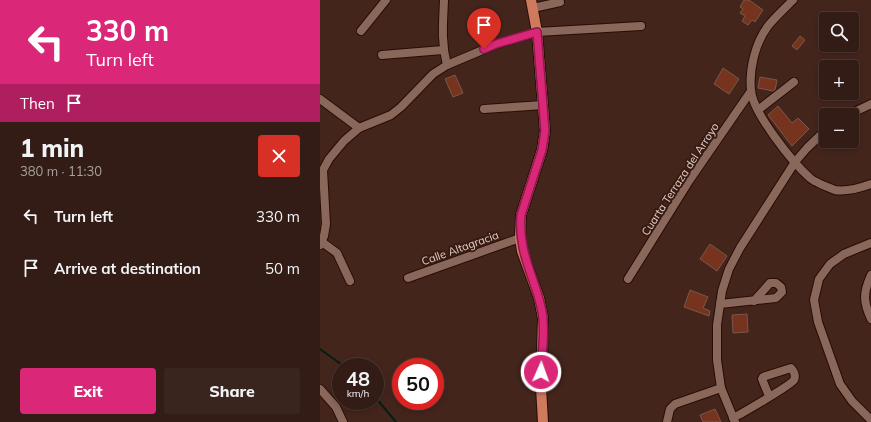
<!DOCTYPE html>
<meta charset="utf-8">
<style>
body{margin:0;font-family:Mulish,sans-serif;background:#3a251e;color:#f1f3f6;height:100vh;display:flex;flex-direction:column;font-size:15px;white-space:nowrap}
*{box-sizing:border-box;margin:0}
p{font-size:13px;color:#a8a1a0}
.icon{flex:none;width:22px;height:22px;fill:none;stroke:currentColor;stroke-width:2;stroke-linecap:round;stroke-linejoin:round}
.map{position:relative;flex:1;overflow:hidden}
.panel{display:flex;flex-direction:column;background:#321c15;width:320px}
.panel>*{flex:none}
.top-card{background:#db2777;color:#fff;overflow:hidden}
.tools{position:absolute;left:499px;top:12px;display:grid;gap:8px}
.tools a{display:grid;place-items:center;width:40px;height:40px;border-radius:4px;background:#321c15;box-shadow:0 2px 6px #0003,0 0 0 1px #4d3a34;font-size:20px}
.speed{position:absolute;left:12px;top:358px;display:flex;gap:8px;font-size:20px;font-weight:700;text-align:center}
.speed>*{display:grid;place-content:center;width:52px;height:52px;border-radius:50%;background:#321c15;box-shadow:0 2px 6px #0003,0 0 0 1px #4d3a34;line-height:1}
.speed small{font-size:10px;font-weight:400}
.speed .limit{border:6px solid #d22;background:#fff;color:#111}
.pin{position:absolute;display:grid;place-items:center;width:34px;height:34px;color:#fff;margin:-41px -17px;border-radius:50% 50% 50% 0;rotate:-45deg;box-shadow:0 0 4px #0007}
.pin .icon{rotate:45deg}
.me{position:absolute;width:44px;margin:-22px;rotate:2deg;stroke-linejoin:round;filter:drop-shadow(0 0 3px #0008)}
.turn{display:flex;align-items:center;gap:14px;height:84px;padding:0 20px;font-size:18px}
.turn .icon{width:52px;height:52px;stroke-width:2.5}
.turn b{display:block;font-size:28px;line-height:34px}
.then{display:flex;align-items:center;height:38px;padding:0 20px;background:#0003;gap:8px;font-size:15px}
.round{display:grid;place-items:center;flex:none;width:42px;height:42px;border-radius:4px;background:#3a251e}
.head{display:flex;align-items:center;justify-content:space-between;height:68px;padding:0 20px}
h1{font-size:24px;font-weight:800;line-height:30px}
.cta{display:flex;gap:8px;margin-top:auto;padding:8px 20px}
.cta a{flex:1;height:46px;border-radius:4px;background:#db2777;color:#fff;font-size:16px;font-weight:800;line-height:46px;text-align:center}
.cta a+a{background:#3a251e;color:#f1f3f6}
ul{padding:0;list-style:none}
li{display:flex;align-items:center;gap:12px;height:52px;padding:0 20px}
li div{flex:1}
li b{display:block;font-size:15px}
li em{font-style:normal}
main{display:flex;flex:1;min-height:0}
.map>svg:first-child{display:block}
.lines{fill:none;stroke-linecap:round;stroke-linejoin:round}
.stream{stroke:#041f15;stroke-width:2}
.building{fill:#76341e;stroke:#79574c}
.minor-casing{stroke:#280d05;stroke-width:10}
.major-casing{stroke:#280d05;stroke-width:12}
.minor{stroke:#89675b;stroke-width:8}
.major{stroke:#cd7a5e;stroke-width:10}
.route-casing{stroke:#8e194d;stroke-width:10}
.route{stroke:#db2777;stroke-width:7}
.labels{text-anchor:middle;stroke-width:4;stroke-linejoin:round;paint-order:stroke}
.street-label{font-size:11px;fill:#e3cfc8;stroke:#381b12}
</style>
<main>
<section class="panel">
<div class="top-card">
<div class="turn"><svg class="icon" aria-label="left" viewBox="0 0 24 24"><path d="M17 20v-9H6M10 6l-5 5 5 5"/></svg><div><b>330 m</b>Turn left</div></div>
<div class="then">Then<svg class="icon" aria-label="arrive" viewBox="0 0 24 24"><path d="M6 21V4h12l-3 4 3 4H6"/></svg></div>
</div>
<div class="head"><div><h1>1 min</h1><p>380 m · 11:30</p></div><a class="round" style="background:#d93025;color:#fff"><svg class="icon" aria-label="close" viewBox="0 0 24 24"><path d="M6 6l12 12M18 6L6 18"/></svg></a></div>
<ul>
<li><svg class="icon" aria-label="left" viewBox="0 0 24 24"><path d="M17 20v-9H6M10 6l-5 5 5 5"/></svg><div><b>Turn left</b></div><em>330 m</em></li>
<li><svg class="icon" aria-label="arrive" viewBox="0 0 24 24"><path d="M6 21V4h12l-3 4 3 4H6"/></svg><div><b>Arrive at destination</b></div><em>50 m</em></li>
</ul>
<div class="cta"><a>Exit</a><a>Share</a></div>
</section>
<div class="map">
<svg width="551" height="422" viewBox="0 0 551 422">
<rect width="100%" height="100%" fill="#43251c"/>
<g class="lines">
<!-- stream -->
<g class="stream">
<path d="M0 349 25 367"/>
<path d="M55 397 76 422"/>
</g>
</g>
<!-- building -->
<g class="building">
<path d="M424 0H429L443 10 435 22 432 20 428 25 422 21 425 16 420 13 423 9 420 7Z"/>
<path d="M480 36 485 40 477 50 472 46Z"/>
<path d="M403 68 419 79 409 94 394 84Z"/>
<path d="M135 75 143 93 133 97 125 79Z"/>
<path d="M440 77 457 80 455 90 453 91 438 88Z"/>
<path d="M458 106 472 123 478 118 489 129 472 146 448 115Z"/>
<path d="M390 244 407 256 397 271 380 259Z"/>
<path d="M370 290 388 297 383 308 390 311 389 316 364 307Z"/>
<path d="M427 314 428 332 413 333 412 315Z"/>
<path d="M395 409 401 422H383L380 415Z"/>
</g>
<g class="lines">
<!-- minor casing -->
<g class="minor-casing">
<g id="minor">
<path d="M124 0C123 24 121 42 127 65"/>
<path d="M473 0C465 8 455 17 448 26 435 43 429 70 431 90 432 112 473 163 490 178 494 182 510 188 515 190 527 192 540 188 551 184"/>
<path d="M213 8 240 2"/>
<path d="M41 31 66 0"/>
<path d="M62 55 123 50"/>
<path d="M0 99 39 128"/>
<path d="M164 109 223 105"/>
<path d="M438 110 474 82"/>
<path d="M528 115 551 104"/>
<path d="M2 242 17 253 30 281"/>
<path d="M551 243 524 254 510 264 499 279 494 300 498 322 520 384 532 401 551 420"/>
<path d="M0 245 4 236 6 224 3 170 9 159 24 141 39 128 71 115 81 107 113 74 127 65 177 44 217 32 321 26"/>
<path d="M551 275C543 293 543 301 551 319"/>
<path d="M88 278 200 238"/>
<path d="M308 279 369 181 431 91"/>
<path d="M400 304 456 298 462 292 461 287 456 283H450L434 301"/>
<path d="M0 389 16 407 23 422"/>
<path d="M413 418C421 414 471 385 474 380 476 376 474 371 471 368L443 377 442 379 449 396"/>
<path d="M347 422 350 409 355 404 401 388"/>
<path d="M415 422 401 388 397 360V325L402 291 409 269 420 248 475 162 487 148 506 130"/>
</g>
</g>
<!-- major casing -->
<g class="major-casing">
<path id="major" d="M211 0 217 32 225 131 222 150 201 215 200 238 202 251 219 298 223 318 221 387 223 422"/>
</g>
<!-- minor -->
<use href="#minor" class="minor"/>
<!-- major -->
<use href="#major" class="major"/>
</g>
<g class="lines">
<!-- route casing -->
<g class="route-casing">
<path id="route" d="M164 49 176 44 217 32 225 131 222 150 201 215C198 252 213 273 221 307 226 327 222 351 221 372"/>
</g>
<!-- route -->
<use href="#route" class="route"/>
</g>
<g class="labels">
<!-- street labels -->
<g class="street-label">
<text transform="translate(360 179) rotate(-57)" y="4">Cuarta Terraza del Arroyo</text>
<text transform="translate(140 248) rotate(-20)" y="4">Calle Altagracia</text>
</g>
</g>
</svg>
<div class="tools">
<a><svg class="icon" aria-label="search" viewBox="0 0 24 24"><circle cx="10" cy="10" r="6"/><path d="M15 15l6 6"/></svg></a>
<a>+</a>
<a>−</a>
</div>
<div class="speed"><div>48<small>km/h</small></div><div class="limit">50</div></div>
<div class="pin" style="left:164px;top:49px;background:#d93025"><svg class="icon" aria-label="arrive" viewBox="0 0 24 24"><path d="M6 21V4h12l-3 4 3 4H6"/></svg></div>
<svg class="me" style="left:221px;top:372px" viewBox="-20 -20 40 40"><circle r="17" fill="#db2777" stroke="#fff" stroke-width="3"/><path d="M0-11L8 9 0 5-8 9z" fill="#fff"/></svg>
</div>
</main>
